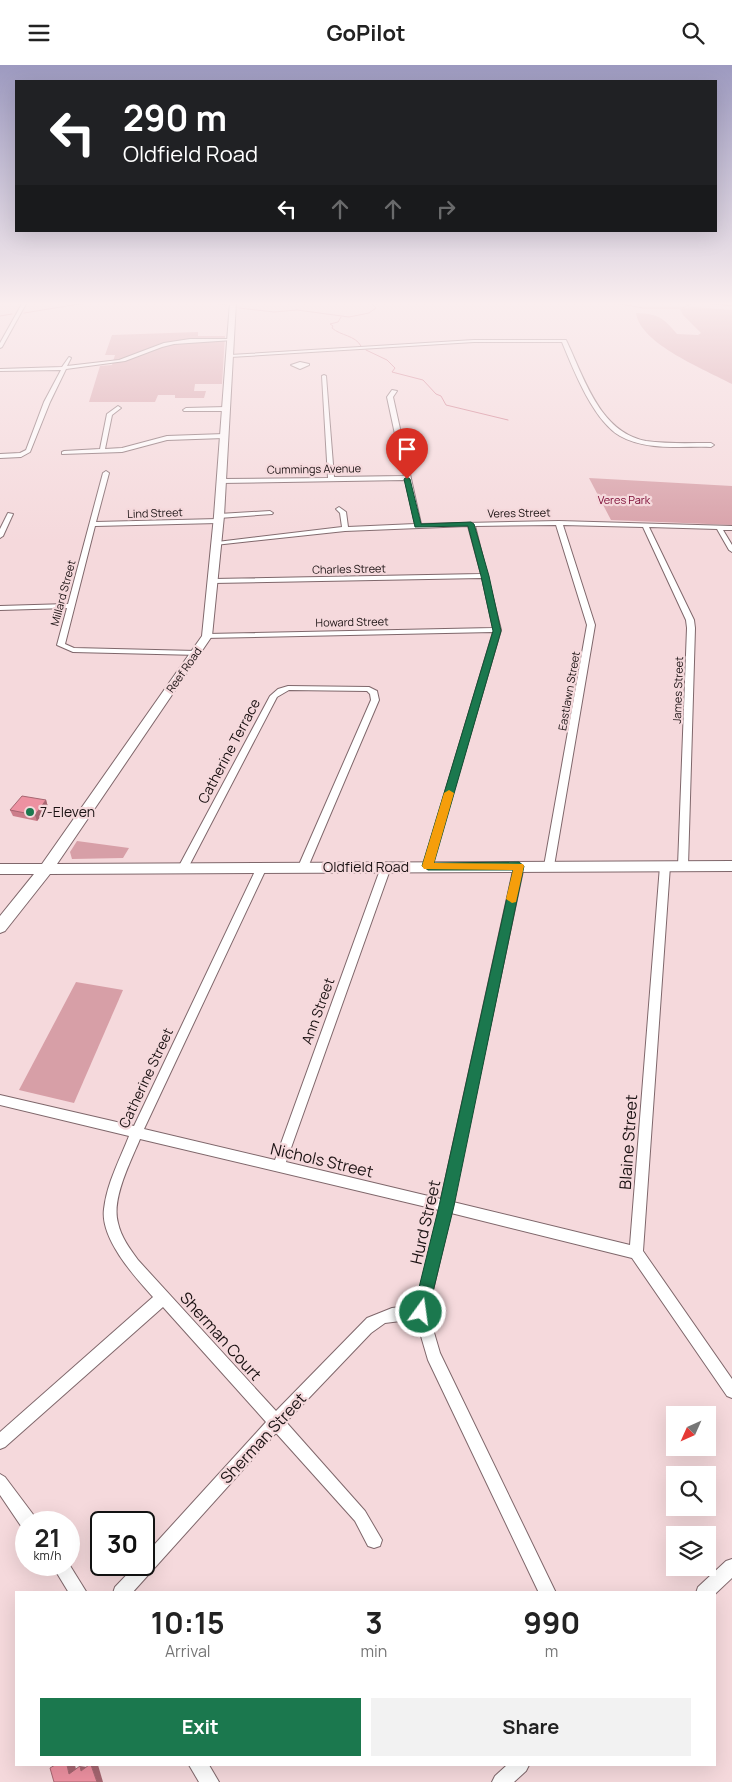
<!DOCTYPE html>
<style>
body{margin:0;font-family:Manrope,sans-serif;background:#f2f2f2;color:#222;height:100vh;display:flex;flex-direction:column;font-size:19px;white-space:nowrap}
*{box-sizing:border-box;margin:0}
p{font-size:16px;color:#767676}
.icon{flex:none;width:28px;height:28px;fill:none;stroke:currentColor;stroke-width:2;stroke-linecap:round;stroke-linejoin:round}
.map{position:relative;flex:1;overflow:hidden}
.side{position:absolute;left:15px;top:1526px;width:701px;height:175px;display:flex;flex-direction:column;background:#fff;border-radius:0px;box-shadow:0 5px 20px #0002}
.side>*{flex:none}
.hud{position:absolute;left:15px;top:15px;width:702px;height:152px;border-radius:0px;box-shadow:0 5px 20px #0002;background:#202124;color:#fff;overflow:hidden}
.needle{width:32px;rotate:225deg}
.controls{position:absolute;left:666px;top:1341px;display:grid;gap:10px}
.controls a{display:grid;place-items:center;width:50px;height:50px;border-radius:0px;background:#fff;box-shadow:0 5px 20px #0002;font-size:25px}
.speed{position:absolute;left:15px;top:1446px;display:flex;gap:10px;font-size:25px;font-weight:700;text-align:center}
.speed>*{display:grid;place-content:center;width:65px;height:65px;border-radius:50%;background:#fff;box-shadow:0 5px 20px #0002;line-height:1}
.speed small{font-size:12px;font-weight:400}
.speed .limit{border:2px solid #111;border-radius:8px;background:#fff;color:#111}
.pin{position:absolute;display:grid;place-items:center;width:42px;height:42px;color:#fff;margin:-51px -21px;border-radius:50% 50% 50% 0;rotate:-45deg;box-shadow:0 0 5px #0007}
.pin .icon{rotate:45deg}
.me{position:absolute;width:55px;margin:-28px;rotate:14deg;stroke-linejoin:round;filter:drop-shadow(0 0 4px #0008)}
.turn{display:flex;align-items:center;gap:18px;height:105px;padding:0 25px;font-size:22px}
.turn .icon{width:65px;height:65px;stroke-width:2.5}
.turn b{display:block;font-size:35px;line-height:42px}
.lanes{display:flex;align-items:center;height:48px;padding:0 25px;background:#0003;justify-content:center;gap:25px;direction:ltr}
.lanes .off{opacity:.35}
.eta{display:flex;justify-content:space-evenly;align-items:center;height:85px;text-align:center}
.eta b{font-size:30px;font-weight:700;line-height:35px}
.action{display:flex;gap:10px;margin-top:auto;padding:10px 25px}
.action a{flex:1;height:58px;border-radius:0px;background:#1b784e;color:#fff;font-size:20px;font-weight:700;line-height:58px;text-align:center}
.action a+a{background:#f2f2f2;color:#222}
header{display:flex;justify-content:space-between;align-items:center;height:65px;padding:0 25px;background:#fff;font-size:22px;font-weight:700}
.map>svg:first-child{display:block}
.green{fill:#d79fa7}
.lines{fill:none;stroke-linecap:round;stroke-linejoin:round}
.stream{stroke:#cc7384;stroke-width:1}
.street-casing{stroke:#7f676b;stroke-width:2}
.secondary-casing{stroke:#7f676b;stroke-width:2}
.street{fill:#fff;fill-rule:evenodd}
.secondary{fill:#fff;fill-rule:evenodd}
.wall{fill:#cc7d8a}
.shaded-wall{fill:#a66671}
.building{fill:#ed91a1;stroke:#a66671}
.route{fill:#1b784e;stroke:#124e33}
.slow{fill:#f59e0b}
.poi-dot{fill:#1b784e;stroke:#f5d9dc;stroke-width:2}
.labels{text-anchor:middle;stroke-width:4.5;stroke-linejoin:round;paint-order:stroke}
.far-street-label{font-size:11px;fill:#1b1213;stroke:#f5d9dc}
.far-park-label{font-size:11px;fill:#790731;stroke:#f5d9dc}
.street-label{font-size:14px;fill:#1b1213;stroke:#f5d9dc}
.poi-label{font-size:14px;fill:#1b1213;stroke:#f5d9dc;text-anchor:start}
.near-street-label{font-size:16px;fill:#1b1213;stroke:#f5d9dc}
</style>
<header><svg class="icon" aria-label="menu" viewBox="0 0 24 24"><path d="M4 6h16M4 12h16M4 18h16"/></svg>GoPilot<svg class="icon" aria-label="search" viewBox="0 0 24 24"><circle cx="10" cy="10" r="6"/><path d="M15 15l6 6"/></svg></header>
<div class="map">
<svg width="732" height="1717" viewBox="0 0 732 1717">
<rect width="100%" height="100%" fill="#f5d9dc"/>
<!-- green -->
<g class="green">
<path d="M693 242 732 245V319C706 305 640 279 636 248 658 249 663 252 677 269L698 270 701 268 683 250 680 244Z"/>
<path d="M198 267V271H225L222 319H195L194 326H206L204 333H175V330H158L155 337H89L100 301 112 300 115 290H105L112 270Z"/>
<path d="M589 413 732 421V460L611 455Z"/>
<path d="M77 776 129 783 123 793 72 794 70 787Z"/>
<path d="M76 917 123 925 74 1038 19 1025Z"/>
</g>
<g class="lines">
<!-- stream -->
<g class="stream">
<path d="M209 237 226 240"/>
<path d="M609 237 643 243H682L696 237 732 241"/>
<path d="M239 243 274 247 297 245 349 252 369 248 376 243 370 237"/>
<path d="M24 248 92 237"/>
<path d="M0 251 12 249"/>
<path d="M341 252 338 257 330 259 333 261 332 263C341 271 355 270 361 281"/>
<path d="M366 285 387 295 395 303 392 307 423 315 436 329 441 331 446 340 508 355"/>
</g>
<!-- street casing -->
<g class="street-casing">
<g id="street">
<path d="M23 237H27L2 282 0 283V278Z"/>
<path d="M190 274H231L233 275 174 279 162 282 125 296 66 304 50 337 30 387 21 392 0 393V389L20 388 26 385 44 337 61 305 0 306V304L62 302 69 292 71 293 67 301 119 295 164 278Z"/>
<path d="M474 275H566C584 312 599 367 646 376 667 379 689 378 711 378L714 380 711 382C682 381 646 386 620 371 593 355 574 306 562 277H474L230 292 228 291 230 290Z"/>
<path d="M300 297 309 299V300L300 304 291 300Z"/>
<path d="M324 310 326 311 334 412 404 411 387 332 392 325 397 326 393 332 421 459 559 456 732 461V465H723L732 480V487L729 485 717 464 649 462 694 555 695 563 688 801 686 803H680L678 801 687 563 686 555 643 462 563 460 595 560 554 801 549 804 544 801 587 560 556 460 475 461 501 565 431 803H425L423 801 493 567 204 573V569H207L493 563 482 513 213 518 210 516 213 514 481 509 468 461 345 466 215 480V478L217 477 342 462 340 448 336 444 339 442 346 447 348 462 415 459 405 415 221 418 218 416 221 414 328 413 322 311Z"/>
<path d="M118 341 121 343 112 350 105 384 122 383 167 371 224 369 227 371 224 373 167 375 122 387 62 389V387L64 386 100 384 107 349Z"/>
<path d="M186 343 226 342 229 344 226 346H184L183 345Z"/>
<path d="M106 406 109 408 96 457 218 454 221 456 218 458 95 461 65 579 74 583 196 586 200 588 199 590 73 587 57 580 67 543 0 545V541L68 539 103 408Z"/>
<path d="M270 446 273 448 272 449 219 453 216 451 219 449Z"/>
<path d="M8 448 13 449 3 471 0 473V464Z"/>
<path d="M288 621 369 622 377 626 379 635 308 802 303 805 298 802 371 635 370 629 367 626 289 625 277 632 189 801 187 803H181L179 801 270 631 278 624Z"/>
<path d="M519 798 524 801 453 1137 630 1180 660 801 662 799H668L670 801 643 1186 732 1314V1333L727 1331 632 1193 451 1148 428 1247 440 1288 556 1528H539L428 1295 416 1254 385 1258 371 1268 286 1357 365 1446 382 1475 380 1481 374 1483 368 1481 355 1456 276 1368 132 1528H113L115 1522 136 1500H144V1491L266 1357 163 1242 5 1382 0 1384V1367L153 1232C135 1212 100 1174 104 1144 107 1118 120 1094 129 1071L0 1040V1030L134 1061 257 802 262 799 267 802 144 1064 275 1095 381 802 386 799 391 802 286 1097 441 1134 514 801ZM140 1074 439 1145 416 1240 392 1243 367 1253 276 1346 138 1195C130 1184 121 1172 118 1158 111 1134 131 1096 140 1074Z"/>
<path d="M0 1409 5 1412 35 1452 37 1458H26V1465L23 1464 0 1430Z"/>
<path d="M732 1494V1513L715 1529V1528H696L698 1522 726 1496Z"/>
<path d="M69 1499 87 1528H69L52 1500Z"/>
<path d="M189 1700H209L219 1717H199Z"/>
<path d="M507 1700H529L526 1706 514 1717H492L495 1711Z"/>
</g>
</g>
<!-- secondary casing -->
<g class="secondary-casing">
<path id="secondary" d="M230 237H236L224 451 212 571 57 799 732 796V806L50 809 5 866 0 868V851L34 809H0V799H42L202 571 214 451Z"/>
</g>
<!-- street -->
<use href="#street" class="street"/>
<!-- secondary -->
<use href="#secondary" class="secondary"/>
</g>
<!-- wall -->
<path class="wall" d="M46 735 48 742 37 756 13 751 10 745Z"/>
<!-- shaded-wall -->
<g class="shaded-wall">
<path d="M46 735 48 742 37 756 35 750Z"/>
<path d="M67 1700H75L77 1709H69Z"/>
<path d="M91 1700H98L103 1717H97Z"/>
<path d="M80 1701 87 1702 81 1706Z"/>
</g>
<!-- building -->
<g class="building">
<path d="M22 731 46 735 35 750 10 745Z"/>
<path d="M55 1700H67L69 1709 80 1701 81 1706 89 1700H91L97 1717H54L50 1703Z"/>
</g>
<!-- sky -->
<linearGradient id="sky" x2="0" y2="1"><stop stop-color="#9d9ac0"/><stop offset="0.5" stop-color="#faeeef"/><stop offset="1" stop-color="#faeeef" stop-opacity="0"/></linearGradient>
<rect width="732" height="477" fill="url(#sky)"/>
<!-- route -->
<path class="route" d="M407 412 410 414 421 459 471 457 474 459 489 511 501 566 434 798 519 797 524 801 454 1141 428 1247 426 1252 421 1254 415 1252 413 1247 439 1141 513 805H428L422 801 493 566 481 511 468 461 415 462 404 414Z"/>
<!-- slow -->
<path class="slow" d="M449 725 454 728 434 798 523 799 524 801 516 837 512 838 506 834 513 805 424 804 422 801 444 728Z"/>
<!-- markers -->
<circle class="poi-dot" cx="30" cy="747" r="5"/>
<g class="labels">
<!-- far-street labels -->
<g class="far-street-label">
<text transform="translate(314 404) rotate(-1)" y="4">Cummings Avenue</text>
<text transform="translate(155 448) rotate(-2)" y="4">Lind Street</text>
<text transform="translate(519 448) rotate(-1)" y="4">Veres Street</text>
<text transform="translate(349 504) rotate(-1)" y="4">Charles Street</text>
<text transform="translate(63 528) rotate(-75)" y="4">Millard Street</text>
<text transform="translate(352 557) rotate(-1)" y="4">Howard Street</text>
<text transform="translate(184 605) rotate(-55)" y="4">Reef Road</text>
<text transform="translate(678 625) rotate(-88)" y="4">James Street</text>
<text transform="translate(569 626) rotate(-80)" y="4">Eastlawn Street</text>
</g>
<!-- far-park labels -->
<g class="far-park-label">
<text x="624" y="439">Veres Park</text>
</g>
<!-- street labels -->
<g class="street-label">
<text transform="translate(229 686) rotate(-62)" y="5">Catherine Terrace</text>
<text x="366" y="807">Oldfield Road</text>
<text transform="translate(318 946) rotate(-70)" y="5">Ann Street</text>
<text transform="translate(146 1013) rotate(-65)" y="5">Catherine Street</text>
</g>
<!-- poi labels -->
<g class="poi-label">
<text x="40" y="752">7-Eleven</text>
</g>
<!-- near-street labels -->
<g class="near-street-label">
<text transform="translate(628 1077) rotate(-86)" y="6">Blaine Street</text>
<text transform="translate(322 1095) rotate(13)" y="6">Nichols Street</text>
<text transform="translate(425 1157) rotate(-77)" y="6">Hurd Street</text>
<text transform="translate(221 1271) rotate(48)" y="6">Sherman Court</text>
<text transform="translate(263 1373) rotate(-47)" y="6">Sherman Street</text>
</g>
</g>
</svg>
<div class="controls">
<a><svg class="needle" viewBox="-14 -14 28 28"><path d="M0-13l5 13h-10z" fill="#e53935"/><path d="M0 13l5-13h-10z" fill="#767676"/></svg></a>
<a><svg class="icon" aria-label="search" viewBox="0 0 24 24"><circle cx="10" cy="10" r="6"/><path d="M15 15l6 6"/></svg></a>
<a><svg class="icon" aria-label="layers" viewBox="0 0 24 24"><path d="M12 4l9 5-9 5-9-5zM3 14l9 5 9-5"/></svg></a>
</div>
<div class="speed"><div>21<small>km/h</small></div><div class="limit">30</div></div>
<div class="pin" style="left:407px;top:414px;background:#d93025"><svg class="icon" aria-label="arrive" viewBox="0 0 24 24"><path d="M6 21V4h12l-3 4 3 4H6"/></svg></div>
<svg class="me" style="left:421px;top:1247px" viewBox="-20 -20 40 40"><circle r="17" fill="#1b784e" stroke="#fff" stroke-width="3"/><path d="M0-11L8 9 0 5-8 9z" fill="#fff"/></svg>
<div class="hud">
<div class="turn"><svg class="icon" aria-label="left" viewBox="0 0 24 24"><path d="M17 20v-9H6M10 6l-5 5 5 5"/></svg><div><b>290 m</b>Oldfield Road</div></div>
<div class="lanes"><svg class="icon" aria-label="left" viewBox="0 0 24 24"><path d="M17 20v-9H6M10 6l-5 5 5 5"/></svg><svg class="icon off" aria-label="ahead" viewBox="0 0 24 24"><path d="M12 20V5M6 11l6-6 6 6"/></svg><svg class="icon off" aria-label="ahead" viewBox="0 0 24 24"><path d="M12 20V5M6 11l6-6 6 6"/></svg><svg class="icon off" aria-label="right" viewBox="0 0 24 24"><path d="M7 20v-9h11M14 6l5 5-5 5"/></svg></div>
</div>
<section class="side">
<div class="eta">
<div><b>10:15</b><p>Arrival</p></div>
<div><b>3</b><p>min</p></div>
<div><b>990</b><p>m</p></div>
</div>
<div class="action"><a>Exit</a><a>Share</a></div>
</section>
</div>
